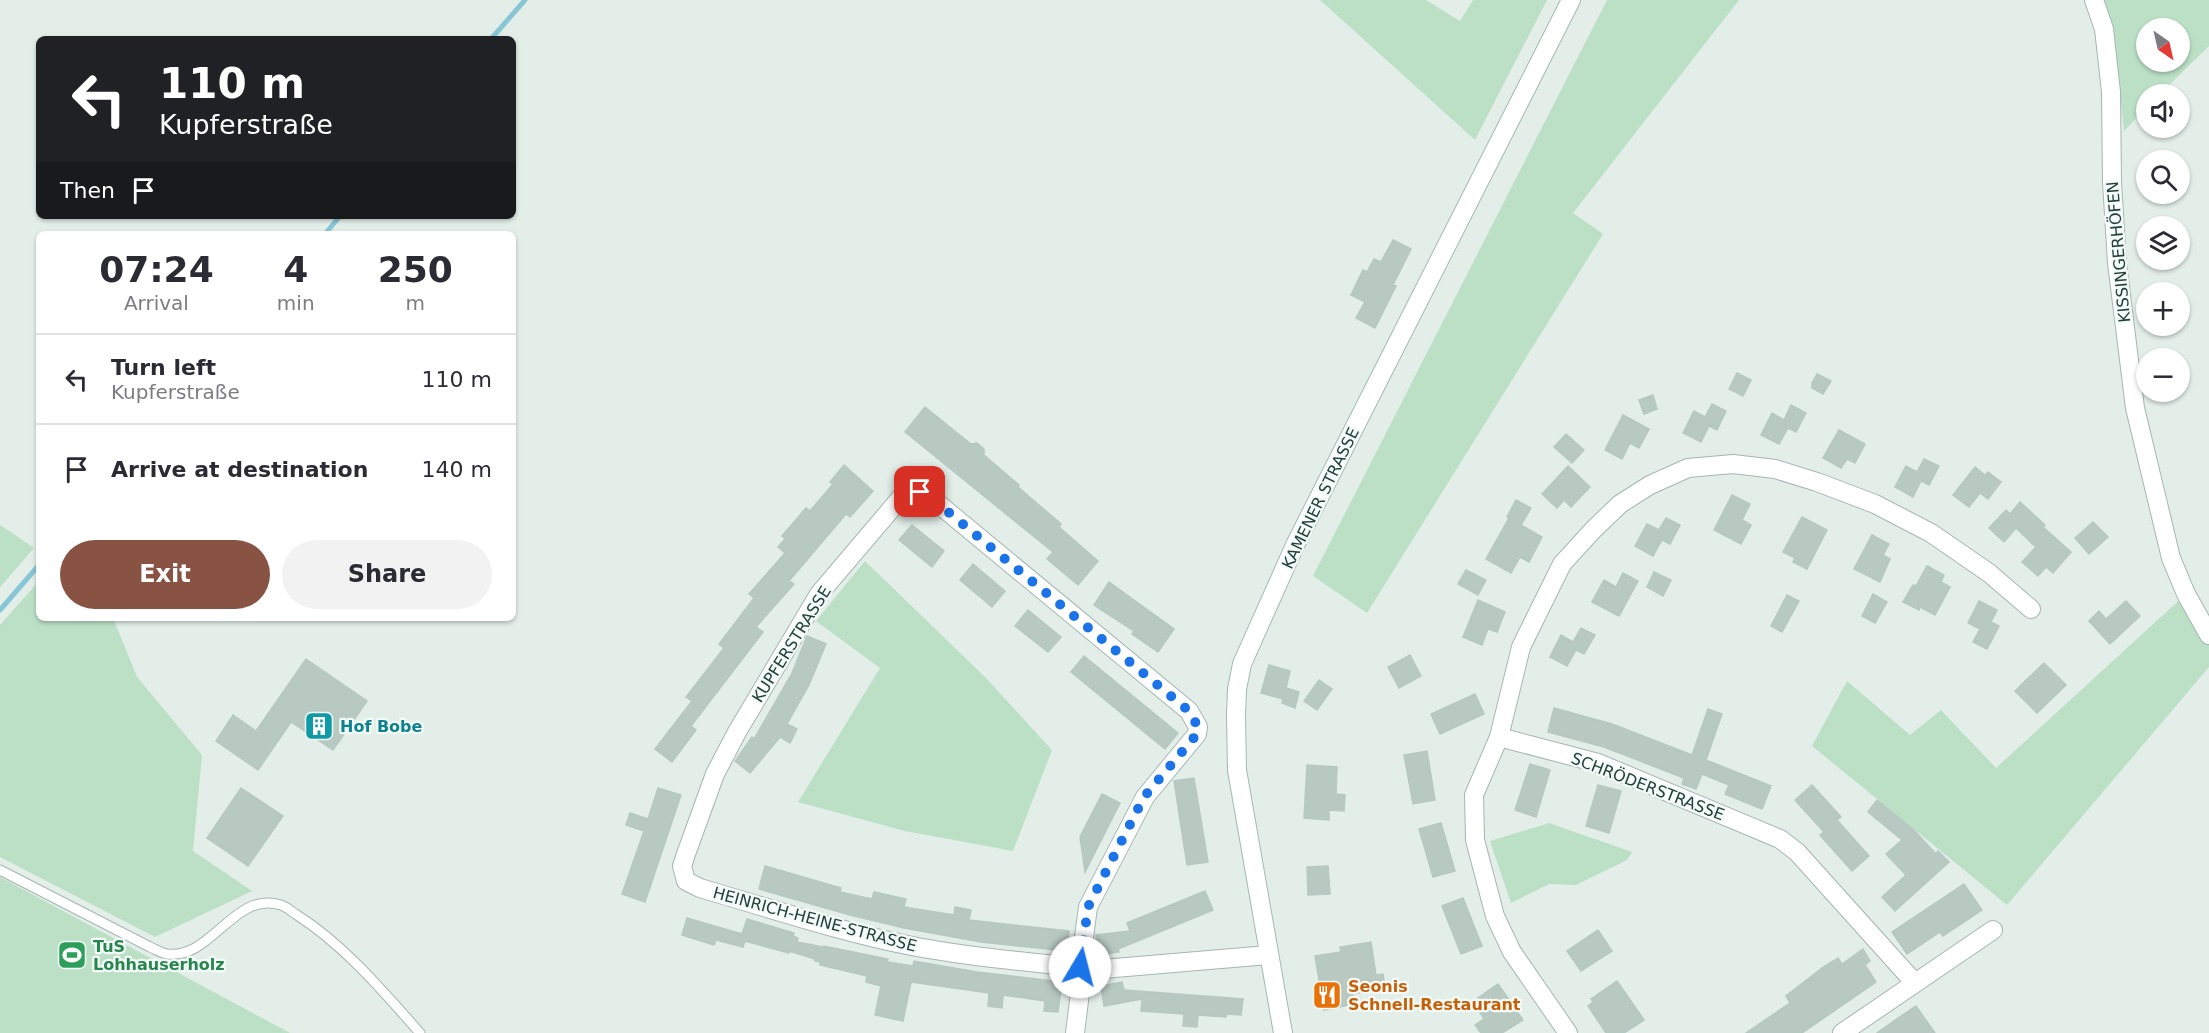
<!DOCTYPE html>
<meta charset="utf-8">
<style>
body{margin:0;font-family:"DejaVu Sans",sans-serif;background:#f2f2f3;color:#2b2b33;height:100vh;display:flex;flex-direction:column;font-size:22px;white-space:nowrap}
*{box-sizing:border-box;margin:0}
p{font-size:20px;color:#7c7c81}
.icon{flex:none;width:33px;height:33px;fill:none;stroke:currentColor;stroke-width:2;stroke-linecap:round;stroke-linejoin:round}
.map{position:relative;flex:1;overflow:hidden}
.drawer{position:absolute;left:36px;top:231px;width:480px;height:390px;display:flex;flex-direction:column;background:#fff;border-radius:9px;box-shadow:0 2px 4px #0004}
.drawer>*{flex:none}
.top-card{position:absolute;left:36px;top:36px;width:480px;height:183px;border-radius:9px;box-shadow:0 2px 4px #0004;background:#202124;color:#fff;overflow:hidden}
.needle{width:39px;rotate:146deg}
.controls{position:absolute;left:2136px;top:18px;display:grid;gap:12px}
.controls a{display:grid;place-items:center;width:54px;height:54px;border-radius:50%;background:#fff;box-shadow:0 2px 4px #0004;font-size:30px}
.pin{position:absolute;display:grid;place-items:center;width:51px;height:51px;color:#fff;margin:-26px;border-radius:12px;box-shadow:0 3px 9px #0006}
.me{position:absolute;width:66px;margin:-33px;rotate:8deg;stroke-linejoin:round;filter:drop-shadow(0 0 4px #0008)}
.turn{display:flex;align-items:center;gap:21px;height:126px;padding:0 24px;font-size:27px}
.turn .icon{width:78px;height:78px;stroke-width:2.5}
.turn b{display:block;font-size:42px;line-height:51px}
.then{display:flex;align-items:center;height:57px;padding:0 24px;background:#0003;gap:12px;font-size:22px}
.eta{display:flex;justify-content:space-evenly;align-items:center;height:102px;text-align:center}
.eta b{font-size:36px;font-weight:800;line-height:42px}
.button{display:flex;gap:12px;margin-top:auto;padding:12px 24px}
.button a{flex:1;height:69px;border-radius:36px;background:#885343;color:#fff;font-size:24px;font-weight:800;line-height:69px;text-align:center}
.button a+a{background:#f2f2f3;color:#2b2b33}
ul{padding:0;list-style:none}
li{display:flex;align-items:center;gap:18px;height:90px;padding:0 24px;border-top:2px solid #e1e1e2}
li div{flex:1}
li b{display:block;font-size:22px}
li em{font-style:normal}
.map>svg:first-child{display:block}
.green{fill:#bbe0c6;fill-rule:evenodd}
.lines{fill:none;stroke-linecap:round;stroke-linejoin:round}
.stream{stroke:#88c6d5;stroke-width:5}
.building{fill:#b8c9c2;stroke:#b5c8c1;stroke-width:1.5}
.lane-casing{stroke:#a5b6b1;stroke-width:11}
.street-casing{stroke:#a5b6b1;stroke-width:20}
.secondary-casing{stroke:#a1bab2;stroke-width:20}
.lane{stroke:#fff;stroke-width:9}
.street{stroke:#fff;stroke-width:18}
.secondary{stroke:#fff;stroke-width:18}
.route{stroke:#1a73e8;stroke-width:10;stroke-dasharray:0 18}
.labels{text-anchor:middle;stroke-width:4.5;stroke-linejoin:round;paint-order:stroke}
.street-label{font-size:16px;fill:#214039;stroke:#f4faf7}
.culture-label{font-size:16px;font-weight:bold;fill:#0d838f;stroke:#f4faf7;text-anchor:start}
.leisure-label{font-size:16px;font-weight:bold;fill:#27864d;stroke:#f4faf7;text-anchor:start}
.food-label{font-size:16px;font-weight:bold;fill:#c56008;stroke:#f4faf7;text-anchor:start}
</style>
<div class="map">
<svg width="2209" height="1033" viewBox="0 0 2209 1033">
<rect width="100%" height="100%" fill="#e3eee9"/>
<!-- green -->
<g class="green">
<path d="M1320 0H1426L1460 21 1473 0H1547L1475 140Z"/>
<path d="M1607 0H1739L1573 213 1603 234 1367 613 1313 576Z"/>
<path d="M2102 0H2209V46L2160 94H2146V108L2124 131 2114 31ZM2146 28H2180V62H2146Z"/>
<path d="M0 525 34 548 0 587Z"/>
<path d="M865 561 986 678 1052 750 1013 851 905 831 798 802 880 668 816 621Z"/>
<path d="M39 581V618H113L137 677 202 755 193 851 252 891 155 937 0 857V625Z"/>
<path d="M2186 594 2209 635V667L2007 905 1812 746 1847 681 1910 735 1941 710 1996 768Z"/>
<path d="M1549 823 1632 852 1627 860 1576 885 1549 884 1511 903 1490 841Z"/>
<path d="M0 877 290 1033H0Z"/>
</g>
<g class="lines">
<!-- stream -->
<g class="stream">
<path d="M491 39 525 0"/>
<path d="M325 234 340 216"/>
<path d="M0 610 39 565"/>
</g>
</g>
<!-- building -->
<g class="building">
<path d="M1393 240 1411 249 1393 285 1396 286 1375 328 1356 318 1365 302 1351 295 1363 270 1367 272 1374 259 1381 262Z"/>
<path d="M1737 373 1751 380 1743 396 1729 389Z"/>
<path d="M1817 374 1831 381 1823 394 1812 388V383Z"/>
<path d="M1653 395 1657 409 1644 414 1639 400Z"/>
<path d="M1712 404 1726 411 1717 430 1709 426 1701 442 1683 433 1694 411 1705 417Z"/>
<path d="M1791 405 1806 413 1796 432 1788 428 1779 444 1761 435 1772 413 1784 420Z"/>
<path d="M925 407 971 444 977 443 984 449V455L1019 485 1018 487 1061 524 1059 527 1098 561 1078 585 1047 559 1053 552 905 432Z"/>
<path d="M1623 415 1649 429 1639 448 1630 443 1622 459 1605 450Z"/>
<path d="M1839 430 1865 444 1855 463 1847 459 1841 468 1823 458Z"/>
<path d="M1566 434 1584 450 1572 463 1554 447Z"/>
<path d="M1924 459 1939 466 1929 485 1921 481 1913 497 1895 487 1906 466 1917 472Z"/>
<path d="M844 465 873 491 850 517 846 514 789 581 794 584 756 627 763 632 691 726 696 730 672 762 655 749 692 701 686 697 724 648 719 644 754 598 749 594 785 553 778 547 785 539 782 536 806 508 810 511 833 484 830 482Z"/>
<path d="M1568 466 1590 487 1571 507 1564 500 1557 508 1542 494Z"/>
<path d="M1975 467 1985 475 1988 472 2001 482 1988 499 1980 493 1969 507 1953 495Z"/>
<path d="M1732 495 1750 504 1742 520 1751 525 1741 544 1714 530Z"/>
<path d="M1516 500 1531 508 1521 525 1542 537 1529 562 1520 557 1511 573 1486 559 1509 518 1507 517Z"/>
<path d="M2020 502 2045 525 2043 527 2071 552 2053 573 2046 567 2038 576 2022 562 2036 547 2016 528 2004 542 1989 528 2006 510 2010 514Z"/>
<path d="M1802 517 1827 530 1807 569 1793 562 1795 558 1783 552Z"/>
<path d="M1666 518 1680 525 1670 544 1662 540 1653 556 1635 546 1647 524 1659 530Z"/>
<path d="M2093 522 2108 537 2089 554 2075 538Z"/>
<path d="M912 525 944 551 932 567 899 540Z"/>
<path d="M1872 535 1889 544 1883 555 1890 559 1880 582 1854 569Z"/>
<path d="M973 564 1005 591 992 607 960 580Z"/>
<path d="M1927 566 1944 575 1941 582 1950 587 1935 615 1920 607 1919 610 1903 602 1913 585 1916 586Z"/>
<path d="M1466 570 1486 580 1478 595 1458 584Z"/>
<path d="M1654 572 1671 580 1663 596 1647 587Z"/>
<path d="M1623 573 1638 581 1619 616 1592 602 1604 580 1616 587Z"/>
<path d="M1109 582 1174 629 1158 652 1132 634 1134 631 1094 605Z"/>
<path d="M1873 594 1887 602 1875 623 1862 616Z"/>
<path d="M1787 595 1799 601 1782 632 1771 626Z"/>
<path d="M1478 600 1505 612 1497 632 1488 629 1482 645 1463 637Z"/>
<path d="M1979 601 1997 610 1991 622 1999 626 1987 649 1973 642 1980 629 1968 623Z"/>
<path d="M2126 601 2140 616 2110 644 2089 621 2099 611 2106 619Z"/>
<path d="M1028 610 1061 637 1048 652 1015 626Z"/>
<path d="M1581 628 1595 635 1584 654 1576 650 1567 666 1550 657 1561 635 1573 642Z"/>
<path d="M807 636 826 644 809 685 787 724 797 729 790 743 780 737 750 773 735 761 752 737 754 739 769 713 792 673Z"/>
<path d="M1410 655 1421 676 1399 688 1388 667Z"/>
<path d="M1084 656 1178 733 1165 749 1071 672Z"/>
<path d="M306 659 367 701 333 750 291 722 258 770 216 741 233 715 256 731Z"/>
<path d="M2044 663 2066 685 2037 713 2015 691Z"/>
<path d="M1269 665 1290 671 1286 688 1299 692 1295 708 1282 703 1283 699 1261 693Z"/>
<path d="M1319 680 1332 689 1317 710 1304 701Z"/>
<path d="M1475 694 1484 714 1440 734 1431 714Z"/>
<path d="M1554 708 1612 724 1692 755 1708 709 1722 714 1706 760 1771 786 1762 809 1725 794 1729 785 1702 774 1696 789 1682 784 1684 778 1604 747 1548 732Z"/>
<path d="M1427 751 1435 800 1413 804 1404 755Z"/>
<path d="M1530 764 1550 770 1536 817 1515 810Z"/>
<path d="M1307 765 1337 767 1336 794 1345 795 1344 811 1329 810V820L1304 818Z"/>
<path d="M1194 778 1208 862 1187 865 1174 781Z"/>
<path d="M1598 785 1621 791 1609 833 1586 826Z"/>
<path d="M1812 785 1841 817 1837 820 1869 856 1852 871 1820 835 1824 832 1795 800Z"/>
<path d="M241 788 283 816 248 866 207 838Z"/>
<path d="M658 788 681 795 645 902 622 894 644 831 626 825 630 813 648 819Z"/>
<path d="M1102 794 1120 803 1085 872 1080 837Z"/>
<path d="M1877 800 1913 829 1936 854 1938 851 1949 862 1895 911 1882 897 1906 875 1886 854 1902 840 1868 812Z"/>
<path d="M1441 823 1455 871 1433 877 1419 829Z"/>
<path d="M765 866 841 888 840 892 872 899 874 892 906 899 904 907 954 915 955 907 971 910 969 920 1069 931 1066 951 981 942 904 928 850 915 759 889Z"/>
<path d="M1328 866 1330 894 1308 895 1307 867Z"/>
<path d="M1964 884 1982 910 1943 936 1940 932 1907 954 1892 932Z"/>
<path d="M1205 891 1213 910 1118 949 1119 952 1097 955 1096 935 1130 931 1127 923Z"/>
<path d="M1463 898 1482 946 1461 954 1442 906Z"/>
<path d="M687 918 742 934 747 919 794 933 793 936 798 938 797 942 823 947 824 946 888 959 887 962 913 966 914 961 977 972 1062 982 1058 1012 1044 1011 1045 1001 1003 995 1002 1008 988 1006 989 993 911 982 903 1021 875 1015 881 986 866 982 867 976 820 965V962L815 961V959L789 951V953L745 941 743 947 716 940 714 945 682 935Z"/>
<path d="M1598 930 1612 951 1581 971 1567 951Z"/>
<path d="M1371 942 1376 975 1383 974 1385 988 1353 994 1354 1004 1324 1010 1315 956 1341 952 1340 947Z"/>
<path d="M1863 949 1870 961 1865 965 1876 982 1802 1033H1746L1790 1003 1786 996 1822 968 1838 958 1842 964Z"/>
<path d="M1617 981 1644 1020 1624 1033H1606L1588 1006 1593 1002 1591 999Z"/>
<path d="M1122 982 1124 990 1243 999 1241 1015 1226 1014V1017L1198 1015 1197 1027 1183 1026 1184 1014 1141 1011 1142 999 1104 1006 1101 986Z"/>
<path d="M1498 984 1523 1020 1502 1033H1481L1475 1025 1484 1019 1478 1009 1484 1006 1478 998Z"/>
<path d="M1916 1006 1935 1033H1877L1898 1018Z"/>
</g>
<g class="lines">
<!-- lane casing -->
<g class="lane-casing">
<path id="lane" d="M0 870 150 947C155 949 161 953 167 954 212 960 234 890 281 905 287 907 292 912 297 915 344 945 383 991 420 1033"/>
</g>
<!-- street casing -->
<g class="street-casing">
<g id="street">
<path d="M2094 0 2104 29 2111 92 2112 182 2117 263 2135 408 2171 558 2186 594 2209 635"/>
<path d="M1499 737 1521 647 1562 564 1593 530 1620 504 1650 485 1688 468 1733 464 1775 469 1817 482 1875 504 1931 533 1989 573 2031 609"/>
<path d="M1075 1033 1081 985 1080 967 1088 907 1145 797 1197 734 1198 727 1189 711 930 497 920 492 904 494 819 594 737 732 715 774 686 854 682 866 686 881 700 888C772 909 844 933 917 947 978 958 1041 964 1103 969L1268 955"/>
<path d="M1568 1033 1512 952 1495 916 1475 840 1474 795 1499 737 1598 763 1780 839 1797 852 1914 982"/>
<path d="M1842 1033 1993 930"/>
</g>
</g>
<!-- secondary casing -->
<g class="secondary-casing">
<path id="secondary" d="M1283 1033 1237 770 1236 715 1237 689 1242 664 1296 543 1571 0"/>
</g>
<!-- lane -->
<use href="#lane" class="lane"/>
<!-- street -->
<use href="#street" class="street"/>
<!-- secondary -->
<use href="#secondary" class="secondary"/>
</g>
<g class="lines">
<!-- route -->
<path class="route" d="M920 492 930 497 1189 711 1198 727 1197 734 1144 797 1119 846 1088 907 1080 967"/>
</g>
<!-- icons -->
<defs>
<g id="building-square" transform="scale(1.5)"><rect x="-9" y="-9" width="18" height="18" rx="4" fill="#0f9aa8" stroke="#f4faf7"/><path d="M-4-6H4V6H1V3H-1V6H-4ZM-2.5-4.3h1.7v1.8h-1.7ZM.8-4.3h1.7v1.8H.8ZM-2.5-1h1.7V.8h-1.7ZM.8-1h1.7V.8H.8Z" fill="#fff"/></g>
<g id="stadium-square" transform="scale(1.5)"><rect x="-9" y="-9" width="18" height="18" rx="4" fill="#2e9e5b" stroke="#f4faf7"/><path d="M0-5a6.5 5 0 1 0 0 10a6.5 5 0 1 0 0-10ZM-3.5-1.8h7v3.6h-7Z" fill="#fff"/></g>
<g id="restaurant-square" transform="scale(1.5)"><rect x="-9" y="-9" width="18" height="18" rx="4" fill="#e8710a" stroke="#f4faf7"/><path d="M-5-6h1v4h1v-4h1v4h1v-4h1v5L-1.5 .5V6h-2V.5L-5-1ZM5-6V6H3V1.5H1.5Q1.5-4 5-6Z" fill="#fff"/></g>
</defs>
<g fill-rule="evenodd">
<use href="#building-square" x="319" y="726"/>
<use href="#stadium-square" x="72" y="955"/>
<use href="#restaurant-square" x="1327" y="995"/>
</g>
<g class="labels">
<!-- street labels -->
<g class="street-label">
<text transform="translate(2118 252) rotate(-95)" y="6">KISSINGERHÖFEN</text>
<text transform="translate(1320 498) rotate(-64)" y="6">KAMENER STRASSE</text>
<text transform="translate(791 644) rotate(-58)" y="6">KUPFERSTRASSE</text>
<text transform="translate(1648 786) rotate(21)" y="6">SCHRÖDERSTRASSE</text>
<text transform="translate(815 919) rotate(15)" y="6">HEINRICH-HEINE-STRASSE</text>
</g>
<!-- culture labels -->
<g class="culture-label">
<text x="340" y="732">Hof Bobe</text>
</g>
<!-- leisure labels -->
<g class="leisure-label">
<text x="93" y="952">TuS<tspan x="93" dy="18">Lohhauserholz</tspan></text>
</g>
<!-- food labels -->
<g class="food-label">
<text x="1348" y="992">Seonis<tspan x="1348" dy="18">Schnell-Restaurant</tspan></text>
</g>
</g>
</svg>
<div class="controls">
<a><svg class="needle" viewBox="-14 -14 28 28"><path d="M0-13l5 13h-10z" fill="#e53935"/><path d="M0 13l5-13h-10z" fill="#7c7c81"/></svg></a>
<a><svg class="icon" aria-label="sound" viewBox="0 0 24 24"><path d="M4 9h4l5-4v14l-5-4H4zM17 9q2 3 0 6"/></svg></a>
<a><svg class="icon" aria-label="search" viewBox="0 0 24 24"><circle cx="10" cy="10" r="6"/><path d="M15 15l6 6"/></svg></a>
<a><svg class="icon" aria-label="layers" viewBox="0 0 24 24"><path d="M12 4l9 5-9 5-9-5zM3 14l9 5 9-5"/></svg></a>
<a>+</a>
<a>−</a>
</div>
<div class="pin" style="left:920px;top:492px;background:#d93025"><svg class="icon" aria-label="arrive" viewBox="0 0 24 24"><path d="M6 21V4h12l-3 4 3 4H6"/></svg></div>
<svg class="me" style="left:1080px;top:967px" viewBox="-20 -20 40 40"><circle r="19" fill="#fff"/><path d="M0-13L10 11 0 6-10 11z" fill="#1a73e8"/></svg>
<div class="top-card">
<div class="turn"><svg class="icon" aria-label="left" viewBox="0 0 24 24"><path d="M17 20v-9H6M10 6l-5 5 5 5"/></svg><div><b>110 m</b>Kupferstraße</div></div>
<div class="then">Then<svg class="icon" aria-label="arrive" viewBox="0 0 24 24"><path d="M6 21V4h12l-3 4 3 4H6"/></svg></div>
</div>
<section class="drawer">
<div class="eta">
<div><b>07:24</b><p>Arrival</p></div>
<div><b>4</b><p>min</p></div>
<div><b>250</b><p>m</p></div>
</div>
<ul>
<li><svg class="icon" aria-label="left" viewBox="0 0 24 24"><path d="M17 20v-9H6M10 6l-5 5 5 5"/></svg><div><b>Turn left</b><p>Kupferstraße</p></div><em>110 m</em></li>
<li><svg class="icon" aria-label="arrive" viewBox="0 0 24 24"><path d="M6 21V4h12l-3 4 3 4H6"/></svg><div><b>Arrive at destination</b></div><em>140 m</em></li>
</ul>
<div class="button"><a>Exit</a><a>Share</a></div>
</section>
</div>
